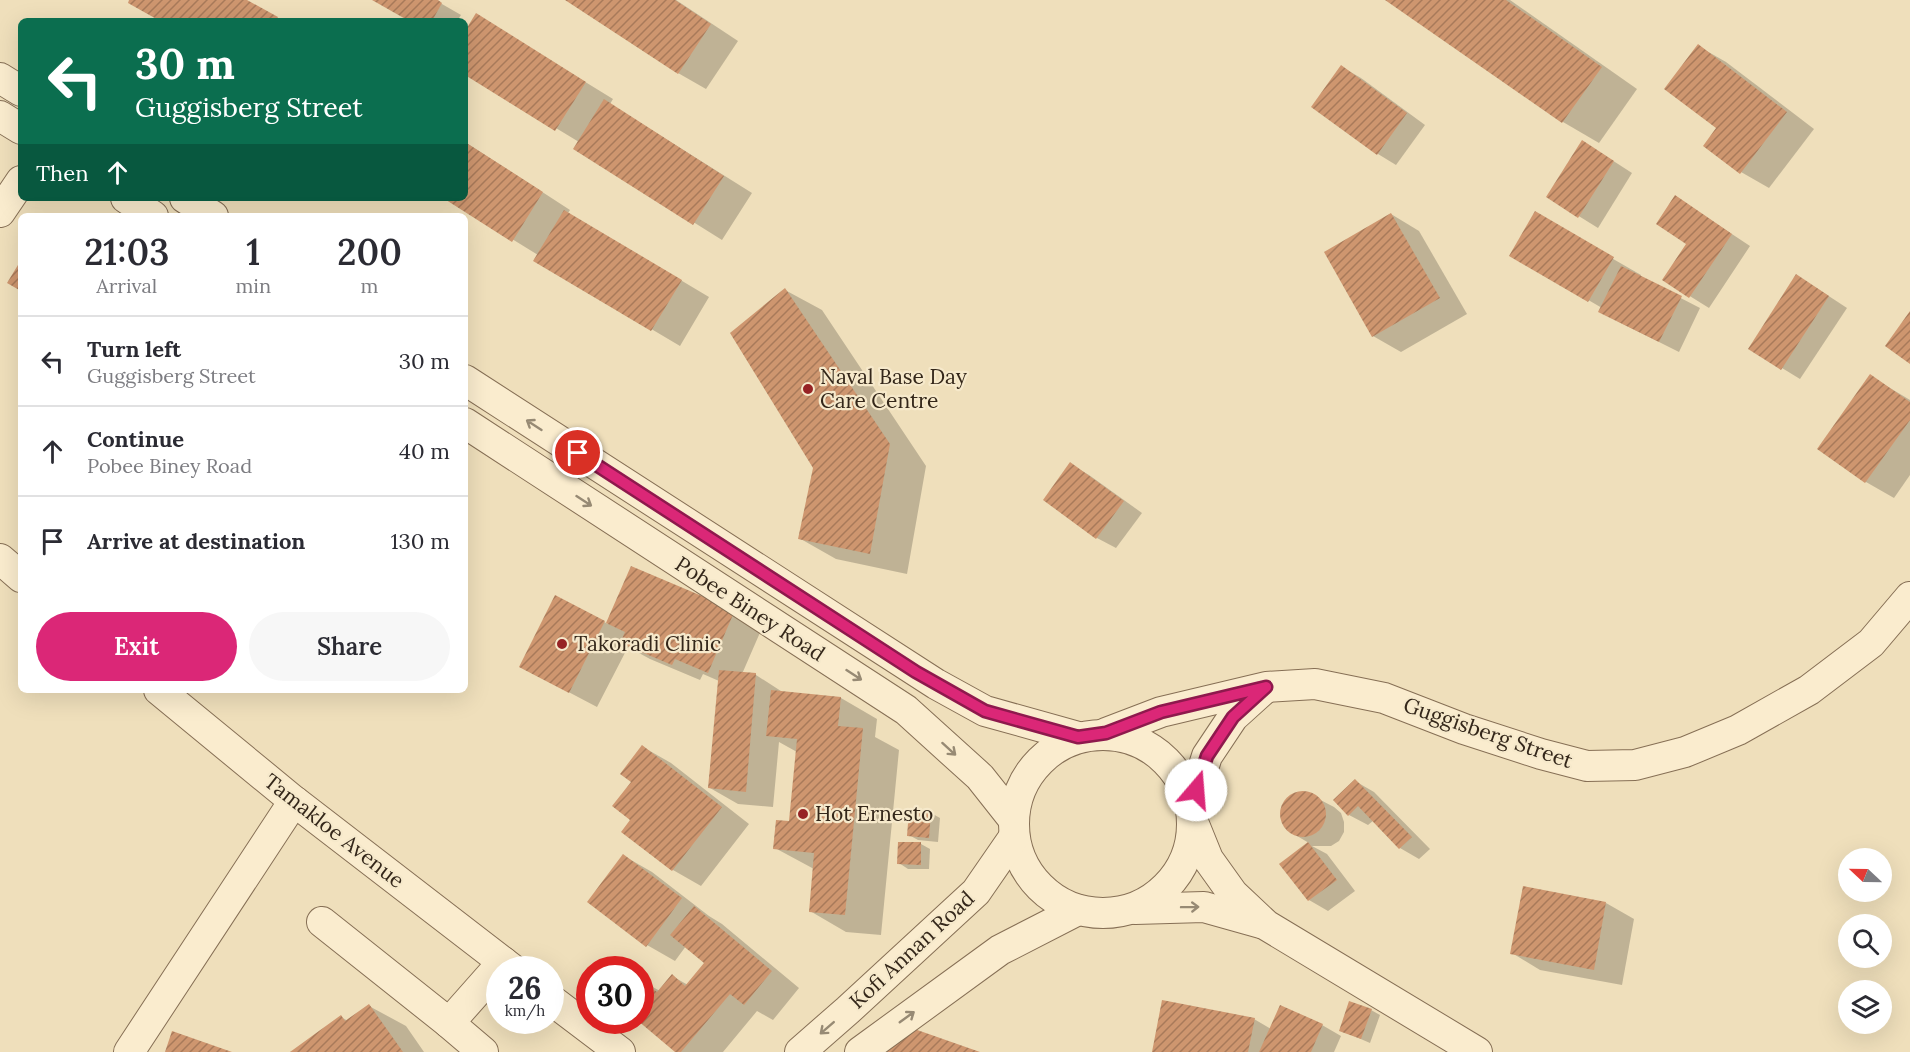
<!DOCTYPE html>
<style>
body{margin:0;font-family:Lora,serif;background:#f7f7f7;color:#2b2b33;height:100vh;display:flex;flex-direction:column;font-size:22px;white-space:nowrap}
*{box-sizing:border-box;margin:0}
p{font-size:20px;color:#7c7c81}
.icon{flex:none;width:33px;height:33px;fill:none;stroke:currentColor;stroke-width:2;stroke-linecap:round;stroke-linejoin:round}
.map{position:relative;flex:1;overflow:hidden}
.sheet{position:absolute;left:18px;top:213px;width:450px;height:480px;display:flex;flex-direction:column;background:#fff;border-radius:9px;box-shadow:0 6px 24px #0002}
.sheet>*{flex:none}
.hud{position:absolute;left:18px;top:18px;width:450px;height:183px;border-radius:9px;box-shadow:0 6px 24px #0002;background:#0b6e4f;color:#fff;overflow:hidden}
.needle{width:39px;rotate:292deg}
.buttons{position:absolute;left:1838px;top:848px;display:grid;gap:12px}
.buttons a{display:grid;place-items:center;width:54px;height:54px;border-radius:50%;background:#fff;box-shadow:0 6px 24px #0002;font-size:30px}
.speed{position:absolute;left:486px;top:956px;display:flex;gap:12px;font-size:30px;font-weight:700;text-align:center}
.speed>*{display:grid;place-content:center;width:78px;height:78px;border-radius:50%;background:#fff;box-shadow:0 6px 24px #0002;line-height:1}
.speed small{font-size:15px;font-weight:400}
.speed .limit{border:9px solid #d22;background:#fff;color:#111}
.pin{position:absolute;display:grid;place-items:center;width:51px;height:51px;color:#fff;margin:-26px;border:3px solid #fff;border-radius:50%;box-shadow:0 2px 6px #0007}
.me{position:absolute;width:66px;margin:-33px;rotate:18deg;stroke-linejoin:round;filter:drop-shadow(0 0 4px #0008)}
.turn{display:flex;align-items:center;gap:21px;height:126px;padding:0 18px;font-size:27px}
.turn .icon{width:78px;height:78px;stroke-width:2.5}
.turn b{display:block;font-size:42px;line-height:51px}
.then{display:flex;align-items:center;height:57px;padding:0 18px;background:#0003;gap:12px;font-size:22px}
.eta{display:flex;justify-content:space-evenly;align-items:center;height:102px;text-align:center}
.eta b{font-size:36px;font-weight:600;line-height:42px}
.primary-button{display:flex;gap:12px;margin-top:auto;padding:12px 18px}
.primary-button a{flex:1;height:69px;border-radius:36px;background:#db2777;color:#fff;font-size:24px;font-weight:600;line-height:69px;text-align:center}
.primary-button a+a{background:#f7f7f7;color:#2b2b33}
ul{padding:0;list-style:none}
li{display:flex;align-items:center;gap:18px;height:90px;padding:0 18px;border-top:2px solid #e1e1e2}
li div{flex:1}
li b{display:block;font-size:22px}
li em{font-style:normal}
.map>svg:first-child{display:block}
.shadow{fill:#0003}
.building{fill:url(#building-hatch)}
.lines{fill:none;stroke-linecap:round;stroke-linejoin:round}
.minor-casing{stroke:#866f55;stroke-width:32}
.minor{stroke:#faecce;stroke-width:30}
.oneway{stroke:#978a74}
.route-casing{stroke:#8e194d;stroke-width:15}
.route{stroke:#db2777;stroke-width:10}
.poi-dot{fill:#962325;stroke:#f6e9cb;stroke-width:2}
.labels{text-anchor:middle;stroke-width:4.5;stroke-linejoin:round;paint-order:stroke}
.poi-label{font-size:21px;fill:#34271a;stroke:#f6e9cb;text-anchor:start}
.street-label{font-size:21px;fill:#34271a;stroke:#f6e9cb}
</style>
<div class="map">
<svg width="1910" height="1052" viewBox="0 0 1910 1052">
<defs>
<pattern id="building-hatch" width="6" height="6" patternUnits="userSpaceOnUse" patternTransform="scale(1.5)"><rect width="6" height="6" fill="#ce966f"/><path d="M-1 1l2-2M0 6l6-6M5 7l2-2" fill="none" stroke="#a87a5a"/></pattern>
</defs>
<rect width="100%" height="100%" fill="#efdfbb"/>
<!-- shadow -->
<g class="shadow">
<path d="M374 0H435L461 15 457 21H412Z"/>
<path d="M568 0H676L738 41 706 89 678 73Z"/>
<path d="M1388 0H1510L1637 89 1599 143 1563 122Z"/>
<path d="M504 32 613 99 610 104 752 193 722 240 575 148 579 142 465 73V34Z"/>
<path d="M1698 46 1726 62 1814 129 1769 188 1741 172 1718 128Z"/>
<path d="M1342 67 1361 78 1425 125 1396 165 1378 154Z"/>
<path d="M465 142 570 210 568 213 709 297 680 346 535 260 538 255 446 198H465Z"/>
<path d="M1601 153 1632 173 1598 228 1548 197Z"/>
<path d="M1676 197 1750 246 1709 308 1664 280 1688 244Z"/>
<path d="M1391 214 1419 231 1467 314 1401 352 1373 336Z"/>
<path d="M1535 214 1641 275 1640 277 1700 308 1679 352 1619 322 1602 308 1511 255Z"/>
<path d="M1815 287 1847 308 1800 379 1782 368Z"/>
<path d="M785 290 822 310 926 466 907 574 836 559 799 538 814 468Z"/>
<path d="M1870 376 1910 400V475L1894 498 1866 482 1819 448Z"/>
<path d="M1070 464 1089 475 1142 513 1116 548 1097 538Z"/>
<path d="M632 568 762 628 742 674 756 675 784 693 841 698 877 719 875 737 899 750 881 935 846 932 810 911 814 869 775 848 790 823 797 752 779 742 773 807 738 804 710 788 719 681 703 674 700 680 650 659 628 647 597 707 521 667 556 597 608 624Z"/>
<path d="M643 747 671 763 749 824 701 886 673 870 623 832 632 820 633 782Z"/>
<path d="M1355 781 1374 792 1430 849 1419 859 1400 848 1374 820 1368 825 1349 815Z"/>
<path d="M1305 792 1334 807 1341 813 1344 822V832L1339 841 1331 846H1312L1327 854 1355 891 1328 911 1309 900 1282 864 1309 843 1292 833 1285 826 1281 817 1282 807 1287 799 1295 794Z"/>
<path d="M931 813 940 818 938 842 918 840 909 835Z"/>
<path d="M921 844 930 849 929 869H908L899 863Z"/>
<path d="M624 856 652 872 709 916 722 924 799 988 773 1020 757 1011 723 1052H677L640 1020V980L660 991 672 976 688 985 706 963 686 946 675 961 647 945Z"/>
<path d="M1525 888 1606 903 1634 919 1622 985 1540 970 1512 953Z"/>
<path d="M369 1006 406 1026 424 1052H293L341 1017 348 1021Z"/>
<path d="M1371 1010 1380 1015 1370 1043 1340 1030Z"/>
<path d="M1254 1019 1271 1029 1322 1025 1341 1036 1334 1052H1153Z"/>
</g>
<!-- building -->
<g class="building">
<path d="M129 0H247L278 17 276 21H160L128 3Z"/>
<path d="M372 0H438L442 3 432 21H409Z"/>
<path d="M565 0H675L711 24 678 74Z"/>
<path d="M1385 0H1506L1602 67 1562 123Z"/>
<path d="M476 13 586 82 555 131 465 75V31Z"/>
<path d="M1698 44 1787 112 1740 174 1703 146 1716 128 1664 89Z"/>
<path d="M1341 65 1407 113 1377 155 1311 107Z"/>
<path d="M604 99 724 176 693 225 573 149Z"/>
<path d="M1582 140 1614 161 1578 218 1546 197Z"/>
<path d="M465 142 543 192 512 242 443 198H465Z"/>
<path d="M1675 195 1732 234 1689 298 1662 280 1686 244 1656 224Z"/>
<path d="M564 210 682 280 651 331 533 261Z"/>
<path d="M1535 211 1614 257 1588 302 1509 256Z"/>
<path d="M1391 213 1440 298 1372 337 1324 252Z"/>
<path d="M21 260V291L7 283Z"/>
<path d="M1621 266 1682 296 1659 342 1598 312Z"/>
<path d="M1796 274 1829 296 1781 370 1748 349Z"/>
<path d="M785 288 890 444 870 554 798 539 813 468 730 333Z"/>
<path d="M1910 311V364L1885 346Z"/>
<path d="M1870 374 1910 402V420L1865 483 1817 449Z"/>
<path d="M1070 462 1124 501 1096 539 1043 500Z"/>
<path d="M631 566 735 610 708 673 675 659 672 665 620 643 625 632 606 623Z"/>
<path d="M555 595 605 621 569 693 519 667Z"/>
<path d="M719 670 756 673 746 792 708 788Z"/>
<path d="M771 690 841 697 838 726 863 728 845 915 809 912 814 853 773 849 776 820 789 821 797 739 766 736Z"/>
<path d="M642 745 722 807 672 871 621 832 630 820 612 806 631 782 620 774Z"/>
<path d="M1355 779 1412 837 1399 849 1358 806 1348 816 1333 800Z"/>
<circle cx="1303" cy="814" r="23"/>
<path d="M909 810 931 812 929 838 907 836Z"/>
<path d="M898 842H921V865L897 864Z"/>
<path d="M1308 842 1337 880 1308 901 1279 864Z"/>
<path d="M623 854 682 898 646 947 587 902Z"/>
<path d="M1523 886 1606 902 1594 970 1510 954Z"/>
<path d="M694 906 772 971 744 1005 730 994 681 1052H675L637 1020H640V979L657 992 672 974 685 986 704 963 670 935Z"/>
<path d="M1162 1000 1255 1018 1248 1052H1152Z"/>
<path d="M1349 1001 1372 1009 1361 1039 1339 1031Z"/>
<path d="M369 1004 403 1052H290L341 1015 345 1021Z"/>
<path d="M1280 1005 1323 1024 1311 1052H1259Z"/>
<path d="M903 1025 980 1052H875Z"/>
<path d="M172 1031 232 1052H165Z"/>
</g>
<g class="lines">
<!-- minor casing -->
<g class="minor-casing">
<g id="minor">
<path d="M0 78 21 91"/>
<path d="M0 116 21 129"/>
<path d="M126 198 153 216"/>
<path d="M185 198 213 216"/>
<path d="M0 212 21 181"/>
<path d="M465 380 936 684 985 711 1078 737"/>
<path d="M465 423 906 710 980 777 1014 820"/>
<path d="M0 559 21 577"/>
<path d="M159 690 294 801 512 969"/>
<path d="M1106 733 1161 712 1266 687 1315 684 1384 698 1464 729 1541 754 1587 766 1635 765 1685 752 1738 730 1809 690 1871 643 1910 597"/>
<circle cx="1103" cy="824" r="89"/>
<path d="M1191 806 1207 756 1233 717 1264 689"/>
<path d="M1193 822 1208 859 1233 894 1266 925 1477 1052"/>
<path d="M1135 909 1204 907 1261 923"/>
<path d="M322 922 449 1023 503 962"/>
<path d="M550 999 620 1052"/>
<path d="M449 1023 483 1052"/>
<path d="M129 1052 294 801"/>
<path d="M800 1052 848 1010 976 892 1014 837"/>
<path d="M860 1052 1000 950 1078 910"/>
</g>
</g>
<!-- minor -->
<use href="#minor" class="minor"/>
</g>
<!-- one-way arrows -->
<defs><path id="oneway-shaft" d="M-6 0H5M1.5-3L5.5 0L1.5 3" fill="none" stroke-width="1.6" stroke-linecap="round" stroke-linejoin="round" transform="scale(1.5)"/></defs>
<g class="oneway">
<use href="#oneway-shaft" transform="translate(534 425) rotate(-147)"/>
<use href="#oneway-shaft" transform="translate(584 501) rotate(33)"/>
<use href="#oneway-shaft" transform="translate(854 675) rotate(33)"/>
<use href="#oneway-shaft" transform="translate(949 749) rotate(42)"/>
<use href="#oneway-shaft" transform="translate(1190 907) rotate(-1)"/>
<use href="#oneway-shaft" transform="translate(907 1017) rotate(-36)"/>
<use href="#oneway-shaft" transform="translate(827 1028) rotate(139)"/>
</g>
<g class="lines">
<!-- route casing -->
<g class="route-casing">
<path id="route" d="M578 453 916 672 985 711 1078 737 1106 733 1161 712 1266 687 1233 717 1207 756 1196 790"/>
</g>
<!-- route -->
<use href="#route" class="route"/>
</g>
<!-- markers -->
<g class="poi-dot">
<circle cx="808" cy="389" r="6"/>
<circle cx="562" cy="644" r="6"/>
<circle cx="803" cy="814" r="6"/>
</g>
<g class="labels">
<!-- poi labels -->
<g class="poi-label">
<text x="820" y="384">Naval Base Day<tspan x="820" dy="24">Care Centre</tspan></text>
<text x="574" y="651">Takoradi Clinic</text>
<text x="815" y="821">Hot Ernesto</text>
</g>
<!-- street labels -->
<g class="street-label">
<text transform="translate(750 609) rotate(33)" y="7">Pobee Biney Road</text>
<text transform="translate(1488 733) rotate(19)" y="7">Guggisberg Street</text>
<text transform="translate(334 831) rotate(38)" y="7">Tamakloe Avenue</text>
<text transform="translate(912 950) rotate(-43)" y="7">Kofi Annan Road</text>
</g>
</g>
</svg>
<div class="buttons">
<a><svg class="needle" viewBox="-14 -14 28 28"><path d="M0-13l5 13h-10z" fill="#e53935"/><path d="M0 13l5-13h-10z" fill="#7c7c81"/></svg></a>
<a><svg class="icon" aria-label="search" viewBox="0 0 24 24"><circle cx="10" cy="10" r="6"/><path d="M15 15l6 6"/></svg></a>
<a><svg class="icon" aria-label="layers" viewBox="0 0 24 24"><path d="M12 4l9 5-9 5-9-5zM3 14l9 5 9-5"/></svg></a>
</div>
<div class="speed"><div>26<small>km/h</small></div><div class="limit">30</div></div>
<div class="pin" style="left:578px;top:453px;background:#d93025"><svg class="icon" aria-label="arrive" viewBox="0 0 24 24"><path d="M6 21V4h12l-3 4 3 4H6"/></svg></div>
<svg class="me" style="left:1196px;top:790px" viewBox="-20 -20 40 40"><circle r="19" fill="#fff"/><path d="M0-13L10 11 0 6-10 11z" fill="#db2777"/></svg>
<div class="hud">
<div class="turn"><svg class="icon" aria-label="left" viewBox="0 0 24 24"><path d="M17 20v-9H6M10 6l-5 5 5 5"/></svg><div><b>30 m</b>Guggisberg Street</div></div>
<div class="then">Then<svg class="icon" aria-label="ahead" viewBox="0 0 24 24"><path d="M12 20V5M6 11l6-6 6 6"/></svg></div>
</div>
<section class="sheet">
<div class="eta">
<div><b>21:03</b><p>Arrival</p></div>
<div><b>1</b><p>min</p></div>
<div><b>200</b><p>m</p></div>
</div>
<ul>
<li><svg class="icon" aria-label="left" viewBox="0 0 24 24"><path d="M17 20v-9H6M10 6l-5 5 5 5"/></svg><div><b>Turn left</b><p>Guggisberg Street</p></div><em>30 m</em></li>
<li><svg class="icon" aria-label="ahead" viewBox="0 0 24 24"><path d="M12 20V5M6 11l6-6 6 6"/></svg><div><b>Continue</b><p>Pobee Biney Road</p></div><em>40 m</em></li>
<li><svg class="icon" aria-label="arrive" viewBox="0 0 24 24"><path d="M6 21V4h12l-3 4 3 4H6"/></svg><div><b>Arrive at destination</b></div><em>130 m</em></li>
</ul>
<div class="primary-button"><a>Exit</a><a>Share</a></div>
</section>
</div>
